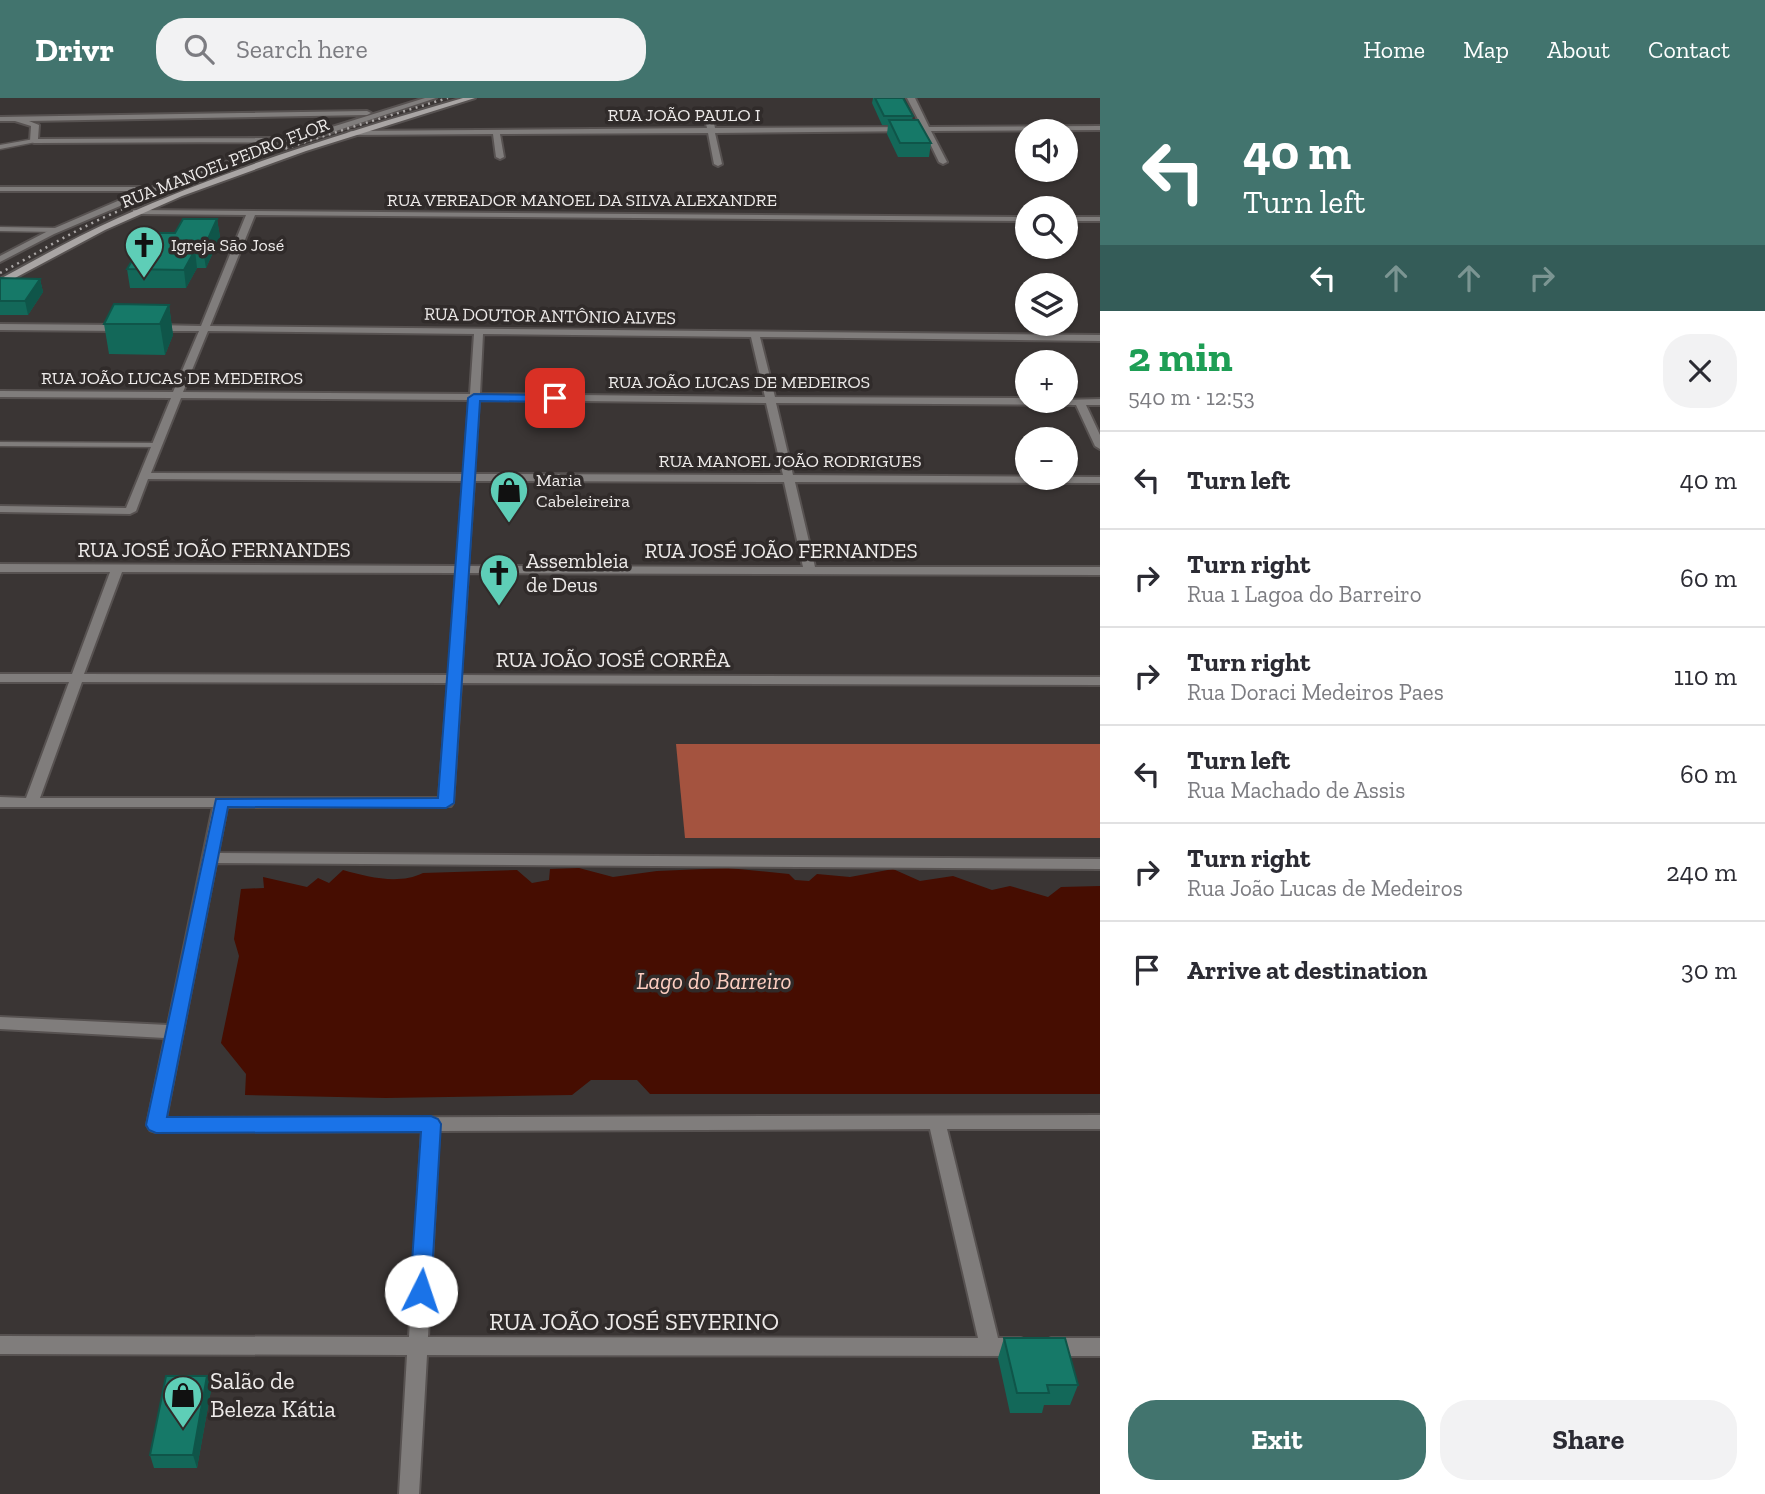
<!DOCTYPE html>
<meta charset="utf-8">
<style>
body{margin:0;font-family:"Zilla Slab",serif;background:#f2f2f3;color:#2b2b33;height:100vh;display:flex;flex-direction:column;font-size:26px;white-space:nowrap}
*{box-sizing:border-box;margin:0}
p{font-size:23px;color:#7c7c81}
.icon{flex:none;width:38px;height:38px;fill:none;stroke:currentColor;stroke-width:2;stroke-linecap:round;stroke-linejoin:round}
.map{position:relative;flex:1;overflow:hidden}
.sheet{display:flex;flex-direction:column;background:#fff;width:665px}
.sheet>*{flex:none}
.hud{background:#42746e;color:#fff;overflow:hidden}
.controls{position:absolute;left:1015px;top:21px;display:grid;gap:14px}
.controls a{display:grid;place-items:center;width:63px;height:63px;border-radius:50%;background:#fff;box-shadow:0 2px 5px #0004;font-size:35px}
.pin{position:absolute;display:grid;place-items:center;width:60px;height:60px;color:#fff;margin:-30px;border-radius:14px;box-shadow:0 4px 10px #0006}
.me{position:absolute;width:77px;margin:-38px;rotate:4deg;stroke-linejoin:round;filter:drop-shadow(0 0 5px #0008)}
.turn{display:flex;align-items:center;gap:24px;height:147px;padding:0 28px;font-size:32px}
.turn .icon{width:91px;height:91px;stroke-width:2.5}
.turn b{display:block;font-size:49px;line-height:60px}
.lanes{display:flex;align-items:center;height:66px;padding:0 28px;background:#0003;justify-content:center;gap:35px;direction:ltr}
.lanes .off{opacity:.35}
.round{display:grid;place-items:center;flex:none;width:74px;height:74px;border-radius:28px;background:#f2f2f3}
.head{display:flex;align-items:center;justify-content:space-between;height:119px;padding:0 28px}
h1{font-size:42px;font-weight:800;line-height:52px;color:#1e9e55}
.cta{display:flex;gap:14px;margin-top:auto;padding:14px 28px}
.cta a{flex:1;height:80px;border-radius:28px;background:#42746e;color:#fff;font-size:28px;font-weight:800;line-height:80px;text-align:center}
.cta a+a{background:#f2f2f3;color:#2b2b33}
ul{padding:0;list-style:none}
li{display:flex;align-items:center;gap:21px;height:98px;padding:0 28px;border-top:2px solid #e1e1e2}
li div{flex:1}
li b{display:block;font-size:26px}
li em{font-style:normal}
header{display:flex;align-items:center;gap:42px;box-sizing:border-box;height:98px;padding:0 35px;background:#42746e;color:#fff}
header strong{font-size:33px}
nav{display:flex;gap:38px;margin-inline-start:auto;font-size:24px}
.search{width:490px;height:63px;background:#f2f2f3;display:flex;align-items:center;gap:18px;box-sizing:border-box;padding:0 24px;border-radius:28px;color:#7c7c81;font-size:26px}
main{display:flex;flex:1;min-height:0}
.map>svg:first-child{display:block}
.forest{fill:#a4533f}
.water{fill:#460d01}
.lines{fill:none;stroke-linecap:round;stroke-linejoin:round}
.service-casing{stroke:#575251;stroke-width:3}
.minor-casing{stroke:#575251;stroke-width:4}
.secondary-casing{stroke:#575251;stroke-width:4}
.service{fill:#807d7c;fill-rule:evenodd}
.minor{fill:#807d7c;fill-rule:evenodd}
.secondary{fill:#a9a5a4;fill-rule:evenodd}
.rail{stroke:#aba7a6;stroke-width:2.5;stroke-dasharray:2 4.5;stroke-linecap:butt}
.wall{fill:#136859}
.shaded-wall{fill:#0f5549}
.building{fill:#167968;stroke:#0f5549;stroke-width:2}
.route{fill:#1a73e8;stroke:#114b97;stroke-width:2}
.labels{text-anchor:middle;stroke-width:7;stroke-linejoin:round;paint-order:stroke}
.far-street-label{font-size:18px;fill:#edeae9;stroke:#302b2a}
.far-poi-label{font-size:18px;fill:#edeae9;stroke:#302b2a;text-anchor:start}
.street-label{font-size:21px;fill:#edeae9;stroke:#302b2a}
.poi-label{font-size:21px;fill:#edeae9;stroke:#302b2a;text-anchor:start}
.water-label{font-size:23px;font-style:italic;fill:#fdcec1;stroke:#302b2a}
.near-street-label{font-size:24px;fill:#edeae9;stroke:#302b2a}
.near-poi-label{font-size:24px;fill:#edeae9;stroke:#302b2a;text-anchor:start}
</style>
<header>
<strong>Drivr</strong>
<div class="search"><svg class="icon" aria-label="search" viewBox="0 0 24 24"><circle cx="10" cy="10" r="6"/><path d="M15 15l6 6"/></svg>Search here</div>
<nav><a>Home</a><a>Map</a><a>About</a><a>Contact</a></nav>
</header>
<main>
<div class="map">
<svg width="1100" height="1396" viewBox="0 0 1100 1396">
<rect width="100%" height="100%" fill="#3a3534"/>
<!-- forest -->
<path class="forest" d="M676 646H1100V740H685Z"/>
<!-- water -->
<path class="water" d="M579 770 613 779 657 773 728 770 789 776 795 782 809 783 817 776 850 779 893 771 920 783 953 778 992 792 1010 788 1048 799 1061 789 1100 788V996H650L637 982H591L572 997 386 1000 245 997 246 976 221 945 239 858 234 841 241 791 264 790 263 779 307 789 318 780 329 785 343 772C368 779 399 787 423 775L517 772 532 785 549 782 550 771Z"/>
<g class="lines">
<!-- service casing -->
<g class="service-casing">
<g id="service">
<path d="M34 41 37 43 36 44 0 51V47Z"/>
<path d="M0 129 56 130 59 132 56 134 0 133Z"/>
<path d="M0 344 157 345 161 347 157 349 0 348Z"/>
</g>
</g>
<!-- minor casing -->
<g class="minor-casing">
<g id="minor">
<path d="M425 0H436L160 91 54 136 0 164V158L48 133 141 93H0V89H144L148 91 283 44 34 45 30 43 31 28 15 23H0V19L367 13 371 15 367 17 29 23 39 27 38 41 284 40 287 43Z"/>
<path d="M907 0H915L929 29 1100 28V32L931 33 947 64 943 66 939 64 924 33 715 35 722 66 718 68 714 66 708 35 500 36 504 59 500 61 496 59 493 36 351 37 347 35 351 33 707 30 704 16 708 14 712 16 715 30 922 29Z"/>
<path d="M133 112 1027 119V123L255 117 210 228 1100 237V243L760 239 775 299 1027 300V303L1100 301V307H1086L1100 337V351L1095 348 1076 307 776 305 793 377 1100 379V385L795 384 815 469H1100V477L468 475 461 577 1100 579V587L461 585 453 705 451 708 227 709 218 755 1100 761V771L216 765 166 1020 1100 1017V1031H947L998 1240H1021L1028 1243 1031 1249 1028 1255 1021 1258 427 1257 419 1396H399L407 1257 0 1256V1238L409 1239 422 1033 156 1034 150 1032 147 1027 165 940 0 931V919L168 927 213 709H0V699L26 700 69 584H0V576H72L110 474H0V466L457 468 463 383 148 381 136 413 130 416 0 414V408L126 410 171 300 0 299V293L173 294 199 233H155L150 230 155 227 201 228 246 117 136 116H133ZM208 233 474 236 470 296 183 294ZM483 236 751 239 765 299 480 296ZM181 300 469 302 464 376 151 375ZM479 302 766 305 783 377 474 376ZM474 383 784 384 803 469 468 468ZM122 474 456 475 449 577 84 576ZM82 584 448 585 439 700H40ZM930 1031 978 1240 428 1239 439 1033Z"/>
<rect x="1066" y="119" width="34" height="4"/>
<path d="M0 226 121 227 126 230 121 233 0 232Z"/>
<path d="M1051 1240H1100V1258H1051L1044 1255 1041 1249 1044 1243Z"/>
</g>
</g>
<!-- secondary casing -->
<g class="secondary-casing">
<path id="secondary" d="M463 0H475L306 53 182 98 105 132 0 188V181C39 160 77 138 118 120 229 70 346 34 463 0Z"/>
</g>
<!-- service -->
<use href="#service" class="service"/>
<!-- minor -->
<use href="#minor" class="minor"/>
<!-- secondary -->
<use href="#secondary" class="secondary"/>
<!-- rail -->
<path class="rail" d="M0 175C38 155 74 132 114 115 222 68 335 34 448 0"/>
</g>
<!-- wall -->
<g class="wall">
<path d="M873 0H903L913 18 912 22 931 45 929 59H898L887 36 888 27H882L872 5Z"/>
<path d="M217 121 220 139 206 170H197L186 190H130L127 171 175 135Z"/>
<path d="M0 180 40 181 43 194 28 217H0Z"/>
<path d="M169 207 173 237 165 257 109 256 104 226Z"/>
<path d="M1004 1240 1078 1287 1070 1307H1044L1042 1315H1010L998 1260Z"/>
<path d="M211 1292 197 1370H154L150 1357Z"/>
</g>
<!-- shaded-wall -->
<g class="shaded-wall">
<path d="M217 121 220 139 206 170 203 152Z"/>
<path d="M195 152 197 170 186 190 184 172Z"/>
<path d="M40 181 43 194 28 217 25 203Z"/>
<path d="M169 207 173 237 165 257 160 226Z"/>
<path d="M207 1278 211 1292 197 1370 193 1357Z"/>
</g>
<!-- building -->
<g class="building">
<path d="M875 0H903L913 18H884Z"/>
<path d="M889 22H918L931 45H900Z"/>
<path d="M183 121H217L203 152H195L184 172 127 171 149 135H175Z"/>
<path d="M0 180 40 181 25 203H0Z"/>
<path d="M114 206 169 207 160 226H104Z"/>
<path d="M1004 1240H1065L1078 1287H1047L1049 1295H1017Z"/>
<path d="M166 1278H207L193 1357H150Z"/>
</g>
<!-- route -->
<path class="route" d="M474 296 555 297 561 300 555 304 480 303 454 705 446 710 228 709 167 1019 431 1018 438 1021 441 1026 431 1193 428 1200 421 1202 413 1200 410 1193 421 1034 156 1035 149 1032 146 1027 216 701 438 700 468 300Z"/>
<!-- icons -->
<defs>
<g id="church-pin" transform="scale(2.0125)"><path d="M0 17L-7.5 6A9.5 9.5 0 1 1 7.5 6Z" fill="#5eceb7" stroke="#302b2a"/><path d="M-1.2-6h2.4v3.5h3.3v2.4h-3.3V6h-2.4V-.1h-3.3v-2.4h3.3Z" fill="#111"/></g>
<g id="shop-pin" transform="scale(2.0125)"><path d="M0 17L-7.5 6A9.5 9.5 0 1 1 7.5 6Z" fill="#5eceb7" stroke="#302b2a"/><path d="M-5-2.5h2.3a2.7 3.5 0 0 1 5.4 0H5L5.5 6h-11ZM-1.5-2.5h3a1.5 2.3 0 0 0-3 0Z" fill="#111"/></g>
</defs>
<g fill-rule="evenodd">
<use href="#church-pin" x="144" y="147"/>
<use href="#shop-pin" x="509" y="392"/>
<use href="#church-pin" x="499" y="475"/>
<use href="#shop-pin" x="183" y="1297"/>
</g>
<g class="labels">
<!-- far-street labels -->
<g class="far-street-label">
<text x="684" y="23">RUA JOÃO PAULO I</text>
<text transform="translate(225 65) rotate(-21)" y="6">RUA MANOEL PEDRO FLOR</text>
<text x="582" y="108">RUA VEREADOR MANOEL DA SILVA ALEXANDRE</text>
<text transform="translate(550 218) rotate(1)" y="6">RUA DOUTOR ANTÔNIO ALVES</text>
<text x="172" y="286">RUA JOÃO LUCAS DE MEDEIROS</text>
<text x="739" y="290">RUA JOÃO LUCAS DE MEDEIROS</text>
<text x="790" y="369">RUA MANOEL JOÃO RODRIGUES</text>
</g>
<!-- far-poi labels -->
<g class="far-poi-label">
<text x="171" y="153">Igreja São José</text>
<text x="536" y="388">Maria<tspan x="536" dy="21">Cabeleireira</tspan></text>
</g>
<!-- street labels -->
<g class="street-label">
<text x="214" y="459">RUA JOSÉ JOÃO FERNANDES</text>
<text x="781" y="460">RUA JOSÉ JOÃO FERNANDES</text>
<text x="613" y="569">RUA JOÃO JOSÉ CORRÊA</text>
</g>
<!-- poi labels -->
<g class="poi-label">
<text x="526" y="470">Assembleia<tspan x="526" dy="24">de Deus</tspan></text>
</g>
<!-- water labels -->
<g class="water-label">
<text x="714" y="891">Lago do Barreiro</text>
</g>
<!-- near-street labels -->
<g class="near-street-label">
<text x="634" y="1232">RUA JOÃO JOSÉ SEVERINO</text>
</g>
<!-- near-poi labels -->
<g class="near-poi-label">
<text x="210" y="1291">Salão de<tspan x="210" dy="28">Beleza Kátia</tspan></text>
</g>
</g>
</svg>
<div class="controls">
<a><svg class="icon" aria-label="sound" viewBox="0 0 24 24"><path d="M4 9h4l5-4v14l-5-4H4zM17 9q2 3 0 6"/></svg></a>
<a><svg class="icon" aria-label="search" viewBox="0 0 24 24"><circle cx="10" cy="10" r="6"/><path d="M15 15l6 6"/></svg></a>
<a><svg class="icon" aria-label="layers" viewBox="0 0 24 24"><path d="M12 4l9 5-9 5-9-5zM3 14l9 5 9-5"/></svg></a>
<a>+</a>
<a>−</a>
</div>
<div class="pin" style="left:555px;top:300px;background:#d93025"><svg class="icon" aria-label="arrive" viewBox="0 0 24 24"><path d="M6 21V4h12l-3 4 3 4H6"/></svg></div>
<svg class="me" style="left:421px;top:1193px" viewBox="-20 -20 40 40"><circle r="19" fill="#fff"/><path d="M0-13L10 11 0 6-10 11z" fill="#1a73e8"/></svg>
</div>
<section class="sheet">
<div class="hud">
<div class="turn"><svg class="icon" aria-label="left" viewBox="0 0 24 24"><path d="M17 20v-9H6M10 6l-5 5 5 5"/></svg><div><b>40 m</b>Turn left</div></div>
<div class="lanes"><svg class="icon" aria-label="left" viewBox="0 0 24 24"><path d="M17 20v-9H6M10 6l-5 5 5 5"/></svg><svg class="icon off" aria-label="ahead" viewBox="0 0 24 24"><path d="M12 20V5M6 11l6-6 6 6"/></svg><svg class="icon off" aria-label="ahead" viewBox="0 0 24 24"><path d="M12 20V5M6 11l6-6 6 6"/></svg><svg class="icon off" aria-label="right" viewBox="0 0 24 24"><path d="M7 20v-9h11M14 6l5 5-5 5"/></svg></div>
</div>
<div class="head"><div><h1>2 min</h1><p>540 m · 12:53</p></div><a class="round"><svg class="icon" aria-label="close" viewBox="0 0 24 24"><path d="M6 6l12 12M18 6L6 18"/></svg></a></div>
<ul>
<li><svg class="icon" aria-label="left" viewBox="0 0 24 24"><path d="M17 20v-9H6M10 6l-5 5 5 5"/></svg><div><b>Turn left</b></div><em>40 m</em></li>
<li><svg class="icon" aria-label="right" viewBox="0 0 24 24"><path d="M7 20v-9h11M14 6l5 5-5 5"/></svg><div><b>Turn right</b><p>Rua 1 Lagoa do Barreiro</p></div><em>60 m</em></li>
<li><svg class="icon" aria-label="right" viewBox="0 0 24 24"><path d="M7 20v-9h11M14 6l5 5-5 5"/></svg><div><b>Turn right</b><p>Rua Doraci Medeiros Paes</p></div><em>110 m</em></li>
<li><svg class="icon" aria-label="left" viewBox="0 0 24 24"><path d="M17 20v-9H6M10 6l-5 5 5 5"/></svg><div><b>Turn left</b><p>Rua Machado de Assis</p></div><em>60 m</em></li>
<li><svg class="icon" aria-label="right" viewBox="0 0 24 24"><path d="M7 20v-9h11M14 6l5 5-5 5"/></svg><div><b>Turn right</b><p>Rua João Lucas de Medeiros</p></div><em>240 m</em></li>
<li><svg class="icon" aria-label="arrive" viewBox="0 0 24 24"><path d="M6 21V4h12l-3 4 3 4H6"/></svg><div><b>Arrive at destination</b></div><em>30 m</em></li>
</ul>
<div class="cta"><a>Exit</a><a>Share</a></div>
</section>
</main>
